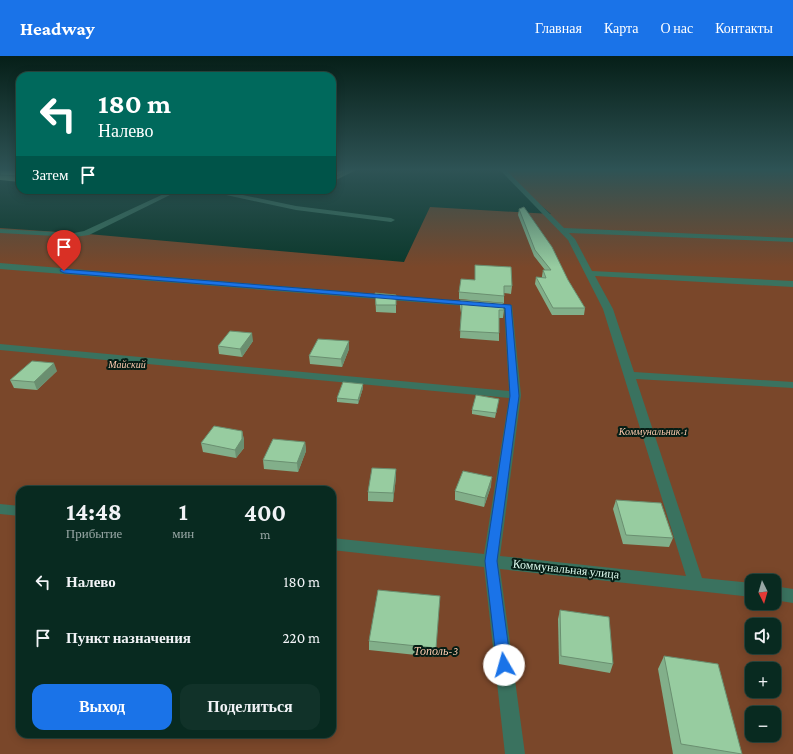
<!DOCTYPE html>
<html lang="ru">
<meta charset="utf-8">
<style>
body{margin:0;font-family:"Crimson Pro",serif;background:#113229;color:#f1f3f6;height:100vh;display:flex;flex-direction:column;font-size:15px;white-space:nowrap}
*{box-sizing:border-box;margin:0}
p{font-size:13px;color:#98a7a5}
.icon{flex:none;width:22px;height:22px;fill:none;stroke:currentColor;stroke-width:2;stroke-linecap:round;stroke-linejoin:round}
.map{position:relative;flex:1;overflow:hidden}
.details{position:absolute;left:16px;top:430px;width:320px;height:252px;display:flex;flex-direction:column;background:#082a20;border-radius:12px;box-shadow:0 2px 10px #0003,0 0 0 1px #29463e}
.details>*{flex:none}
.banner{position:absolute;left:16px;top:16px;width:320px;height:122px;border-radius:12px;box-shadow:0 2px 10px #0003,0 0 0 1px #29463e;background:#00695c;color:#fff;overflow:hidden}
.needle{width:26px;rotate:175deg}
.fabs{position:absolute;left:745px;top:518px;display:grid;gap:8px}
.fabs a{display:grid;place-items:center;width:36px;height:36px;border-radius:8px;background:#082a20;box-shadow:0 2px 10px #0003,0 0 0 1px #29463e;font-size:20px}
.pin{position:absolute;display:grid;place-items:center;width:34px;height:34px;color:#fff;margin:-41px -17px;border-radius:50% 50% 50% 0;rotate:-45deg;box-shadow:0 0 4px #0007}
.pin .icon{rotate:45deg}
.me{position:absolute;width:44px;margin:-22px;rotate:353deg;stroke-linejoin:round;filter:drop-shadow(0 0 3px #0008)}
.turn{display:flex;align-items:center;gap:14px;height:84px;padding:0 16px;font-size:18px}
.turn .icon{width:52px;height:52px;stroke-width:2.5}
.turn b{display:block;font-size:28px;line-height:34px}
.then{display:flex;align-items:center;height:38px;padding:0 16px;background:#0003;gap:8px;font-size:15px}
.eta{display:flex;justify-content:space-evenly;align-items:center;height:68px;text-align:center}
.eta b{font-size:24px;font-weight:700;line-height:28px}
.button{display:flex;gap:8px;margin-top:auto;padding:8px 16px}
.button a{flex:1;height:46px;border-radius:12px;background:#1a73e8;color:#fff;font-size:16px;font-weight:700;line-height:46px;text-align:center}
.button a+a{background:#113229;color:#f1f3f6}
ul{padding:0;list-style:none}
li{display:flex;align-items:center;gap:12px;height:56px;padding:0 16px}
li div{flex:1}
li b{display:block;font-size:15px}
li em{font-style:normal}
header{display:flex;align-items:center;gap:24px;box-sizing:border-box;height:56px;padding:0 20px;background:#1a73e8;color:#fff}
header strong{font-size:19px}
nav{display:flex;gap:22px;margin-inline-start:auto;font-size:14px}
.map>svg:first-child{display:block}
.green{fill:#7a472a;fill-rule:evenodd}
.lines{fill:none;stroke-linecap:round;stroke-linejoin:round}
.minor{fill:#3a725f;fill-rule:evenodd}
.wall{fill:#82af8a}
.shaded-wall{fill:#6a8f70}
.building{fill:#97cca0;stroke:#6a8f70}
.route{fill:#1a73e8;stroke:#114b97}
.labels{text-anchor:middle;stroke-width:4;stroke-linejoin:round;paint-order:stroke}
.park-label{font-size:10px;font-style:italic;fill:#fccaaf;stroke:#051d15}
.near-street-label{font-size:12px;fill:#defbef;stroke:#051d15}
.near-park-label{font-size:12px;font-style:italic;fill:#fccaaf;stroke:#051d15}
</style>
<header>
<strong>Headway</strong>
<nav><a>Главная</a><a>Карта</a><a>О нас</a><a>Контакты</a></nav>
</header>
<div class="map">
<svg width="793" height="698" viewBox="0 0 793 698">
<rect width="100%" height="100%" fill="#0b382b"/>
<!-- green -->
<path class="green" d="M502 114H793V698H0V172L88 178 404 206 430 151 551 158 517 129ZM20 434H332V678H20ZM752 525H774V547H752ZM752 569H774V591H752ZM752 613H774V635H752ZM752 657H774V679H752Z"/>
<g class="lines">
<!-- minor -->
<g class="minor">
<path d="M500 114H506L564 172 793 182V186L569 177 575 183 592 215 793 225V231L595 220 613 253 634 316 793 326V332L636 323 702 522 752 527V541L500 513 525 698H505L484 511 332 494V482L484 498 509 342 0 294V288L509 335 504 253 0 213V207L512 249 521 339 500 500 686 520 603 253 568 184Z"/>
<path d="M168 134H174V137L89 179 74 181 0 177V173L74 177 84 175 168 136Z"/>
<path d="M228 136 296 150 391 162 395 164 391 166 296 154 226 139 225 138Z"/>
<path d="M0 448 20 450V460L0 458Z"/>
<path d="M774 530 793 533V547L774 544Z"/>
</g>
</g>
<!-- wall -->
<g class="wall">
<path d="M0 114H20V126L0 124Z"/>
<path d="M519 153 568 224 585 252 584 259H552L535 228 536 221 542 222V220L543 214H545L534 200 518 159Z"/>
<path d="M475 209 512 230 511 238 504 237V247L459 243V236L475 224Z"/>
<path d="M375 237 396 246V257L376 256Z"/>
<path d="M460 244 504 254 503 262H499V285L460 282 461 257 460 251Z"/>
<path d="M253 285 242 301 219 298 218 290Z"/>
<path d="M349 293 342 311 310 308 309 300Z"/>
<path d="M57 315 37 334 14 332 10 324Z"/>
<path d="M363 328V332L358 348 337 346V342Z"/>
<path d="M498 347 495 362 472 358V354Z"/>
<path d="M242 375 244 384V392L236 402 203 396 201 387Z"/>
<path d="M305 386 306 395 298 416 264 413 263 404Z"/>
<path d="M396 413V421L393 446 368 445V436Z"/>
<path d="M491 430 484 451 455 444V435Z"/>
<path d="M616 444 673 482 669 491 623 488 613 453Z"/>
<path d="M440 540 435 601 369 594V585Z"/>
<path d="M560 554 613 608 610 617 559 608 558 563Z"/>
<path d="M664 600 741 698H673L658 613Z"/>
</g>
<!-- shaded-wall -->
<g class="shaded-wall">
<path d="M348 114H356L332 126V122Z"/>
<path d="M252 277 253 285 242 301 240 293Z"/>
<path d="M349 285V293L342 311 341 303Z"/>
<path d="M54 307 57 315 37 334 34 326Z"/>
<path d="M363 328V332L358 348V344Z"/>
<path d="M242 375 244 384V392L236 402 235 394Z"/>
<path d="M305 386 306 395 298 416 297 407Z"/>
<path d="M396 413V421L393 446V437Z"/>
<path d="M492 421 491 430 484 451 485 442Z"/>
</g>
<!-- building -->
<g class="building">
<path d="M0 114H20V120H19L0 119Z"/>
<path d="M332 114H348L332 122Z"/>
<path d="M524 151 552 191 568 224 585 252H553L536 221 546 222 543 214H551L535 194 519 153Z"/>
<path d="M475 209 511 211 512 230H504V240L459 236 461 223 475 224Z"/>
<path d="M375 237 396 239V249H376Z"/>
<path d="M460 244 503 247 504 254H499V277L460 275 462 250Z"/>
<path d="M230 275 252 277 240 293 218 290Z"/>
<path d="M318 283 349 285 341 303 309 300Z"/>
<path d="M32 305 54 307 34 326 10 324Z"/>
<path d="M343 326 363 328 358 344 337 342Z"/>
<path d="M476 339 499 343 496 357 472 354Z"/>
<path d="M214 370 242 375V383L235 394 201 387Z"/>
<path d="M273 383 305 386 297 407 263 404Z"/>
<path d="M372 412 396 413 393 437 368 436Z"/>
<path d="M463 415 492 421 485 442 455 435Z"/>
<path d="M616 444 661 447 673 482 626 479Z"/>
<path d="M378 534 440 540 436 592 369 585Z"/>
<path d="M560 554 609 561 613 608 561 600Z"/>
<path d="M664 600 718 608 742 698 681 688Z"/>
</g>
<!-- sky -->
<linearGradient id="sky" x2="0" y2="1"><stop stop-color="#061f18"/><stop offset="0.54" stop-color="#2e5355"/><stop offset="1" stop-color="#2e5355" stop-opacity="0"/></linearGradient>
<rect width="793" height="211" fill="url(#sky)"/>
<!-- route -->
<path class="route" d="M61 213 511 249 519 340 497 505 511 609 509 614 504 615 499 614 497 609 485 505 510 340 505 252 64 217 60 215Z"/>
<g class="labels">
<!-- park labels -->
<g class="park-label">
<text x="127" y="312">Майский</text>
<text x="653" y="379">Коммунальник-1</text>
</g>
<!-- near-street labels -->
<g class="near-street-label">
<text transform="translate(566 513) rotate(6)" y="4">Коммунальная улица</text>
</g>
<!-- near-park labels -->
<g class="near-park-label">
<text x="436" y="599">Тополь-3</text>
</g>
</g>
</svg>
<div class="fabs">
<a><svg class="needle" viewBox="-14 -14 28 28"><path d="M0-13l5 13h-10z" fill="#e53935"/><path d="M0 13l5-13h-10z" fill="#98a7a5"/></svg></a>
<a><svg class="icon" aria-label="sound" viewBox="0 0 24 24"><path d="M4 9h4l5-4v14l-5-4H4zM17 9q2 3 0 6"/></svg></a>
<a>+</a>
<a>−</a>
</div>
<div class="pin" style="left:64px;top:215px;background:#d93025"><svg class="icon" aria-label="arrive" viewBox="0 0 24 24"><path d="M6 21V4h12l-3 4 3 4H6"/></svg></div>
<svg class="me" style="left:504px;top:609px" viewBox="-20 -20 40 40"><circle r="19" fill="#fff"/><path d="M0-13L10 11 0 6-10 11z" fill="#1a73e8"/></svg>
<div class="banner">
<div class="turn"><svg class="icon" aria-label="left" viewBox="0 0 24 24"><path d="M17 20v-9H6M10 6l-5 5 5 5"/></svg><div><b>180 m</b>Налево</div></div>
<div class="then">Затем<svg class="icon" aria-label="arrive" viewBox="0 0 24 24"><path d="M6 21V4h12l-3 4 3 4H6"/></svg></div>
</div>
<section class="details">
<div class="eta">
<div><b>14:48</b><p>Прибытие</p></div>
<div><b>1</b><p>мин</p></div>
<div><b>400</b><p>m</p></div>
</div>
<ul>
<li><svg class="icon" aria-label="left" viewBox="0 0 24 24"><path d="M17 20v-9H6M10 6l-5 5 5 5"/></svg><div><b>Налево</b></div><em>180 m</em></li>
<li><svg class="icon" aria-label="arrive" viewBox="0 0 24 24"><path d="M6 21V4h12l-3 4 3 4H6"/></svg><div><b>Пункт назначения</b></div><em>220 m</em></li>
</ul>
<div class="button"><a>Выход</a><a>Поделиться</a></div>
</section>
</div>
